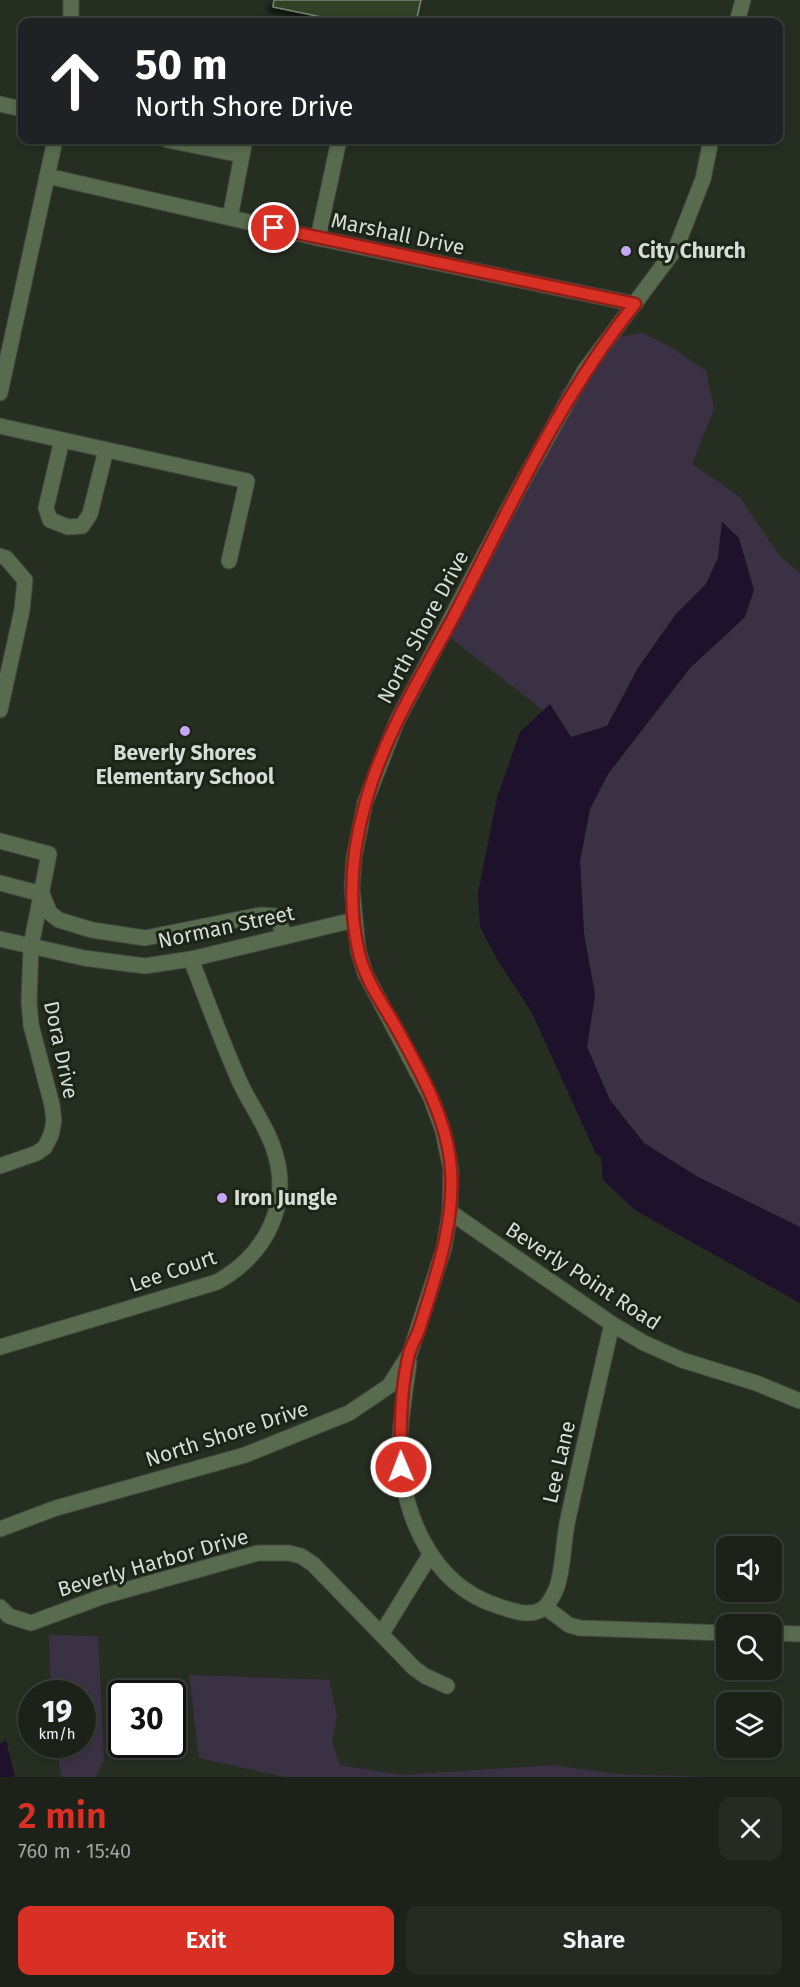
<!DOCTYPE html>
<meta charset="utf-8">
<style>
body{margin:0;font-family:"Fira Sans",sans-serif;background:#252a23;color:#f1f3f6;height:100vh;display:flex;flex-direction:column;font-size:22px;white-space:nowrap}
*{box-sizing:border-box;margin:0}
p{font-size:20px;color:#a0a4a2}
.icon{flex:none;width:33px;height:33px;fill:none;stroke:currentColor;stroke-width:2;stroke-linecap:round;stroke-linejoin:round}
.map{position:relative;height:1777px;overflow:hidden}
.side{display:flex;flex-direction:column;background:#1c221a;flex:1}
.side>*{flex:none}
.top-card{position:absolute;left:18px;top:18px;width:765px;height:126px;border-radius:12px;box-shadow:0 3px 9px #0003,0 0 0 2px #3a3f39;background:#202124;color:#fff;overflow:hidden}
.controls{position:absolute;left:716px;top:1536px;display:grid;gap:12px}
.controls a{display:grid;place-items:center;width:66px;height:66px;border-radius:12px;background:#1c221a;box-shadow:0 3px 9px #0003,0 0 0 2px #3a3f39;font-size:30px}
.speed{position:absolute;left:18px;top:1680px;display:flex;gap:12px;font-size:30px;font-weight:700;text-align:center}
.speed>*{display:grid;place-content:center;width:78px;height:78px;border-radius:50%;background:#1c221a;box-shadow:0 3px 9px #0003,0 0 0 2px #3a3f39;line-height:1}
.speed small{font-size:15px;font-weight:400}
.speed .limit{border:3px solid #111;border-radius:9px;background:#fff;color:#111}
.pin{position:absolute;display:grid;place-items:center;width:51px;height:51px;color:#fff;margin:-26px;border:3px solid #fff;border-radius:50%;box-shadow:0 2px 6px #0007}
.me{position:absolute;width:66px;margin:-33px;rotate:359deg;stroke-linejoin:round;filter:drop-shadow(0 0 4px #0008)}
.turn{display:flex;align-items:center;gap:21px;height:126px;padding:0 18px;font-size:27px}
.turn .icon{width:78px;height:78px;stroke-width:2.5}
.turn b{display:block;font-size:42px;line-height:51px}
.round{display:grid;place-items:center;flex:none;width:63px;height:63px;border-radius:12px;background:#252a23}
.headline{display:flex;align-items:center;justify-content:space-between;height:102px;padding:0 18px}
h1{font-size:36px;font-weight:600;line-height:45px;color:#d93025}
.cta{display:flex;gap:12px;margin-top:auto;padding:12px 18px}
.cta a{flex:1;height:69px;border-radius:12px;background:#d93025;color:#fff;font-size:24px;font-weight:600;line-height:69px;text-align:center}
.cta a+a{background:#252a23;color:#f1f3f6}
.map>svg:first-child{display:block}
.green{fill:#3a3244}
.water{fill:#1d112b}
.building{fill:#304226;stroke:#7a8375;stroke-width:1.5;filter:url(#shadow)}
.lines{fill:none;stroke-linecap:round;stroke-linejoin:round}
.minor-casing{stroke:#424a3f;stroke-width:17}
.minor{stroke:#586b4e;stroke-width:15}
.route-casing{stroke:#8d1f18;stroke-width:15}
.route{stroke:#d93025;stroke-width:10}
.poi-dot{fill:#c5a6f0;stroke:#1c2418;stroke-width:2}
.labels{text-anchor:middle;stroke-width:6;stroke-linejoin:round;paint-order:stroke}
.street-label{font-size:21px;fill:#d7ddd5;stroke:#1c2418}
.poi-label{font-size:21px;font-weight:bold;fill:#d7ddd5;stroke:#1c2418;text-anchor:start}
</style>
<div class="map">
<svg width="800" height="1777" viewBox="0 0 800 1777">
<defs>
<filter id="shadow"><feDropShadow dx="-5" dy="5" stdDeviation="3" flood-color="#0009"/></filter>
</defs>
<rect width="100%" height="100%" fill="#262e22"/>
<!-- green -->
<g class="green">
<path d="M643 333 674 349 706 371 714 409 692 464 739 496 779 555 800 573V1227L698 1177 644 1143 610 1100 587 1047 595 995 584 934 580 861 590 809 608 774 690 668 745 617 739 538 722 523 718 558 706 584 676 614 638 668 607 726 571 737 550 705 544 711 438 628 561 394 559 393 618 337Z"/>
<path d="M49 1635 98 1636 104 1760 95 1777H62L55 1745 82 1744V1694L51 1693Z"/>
<path d="M189 1675 329 1680 337 1715 332 1742 340 1765 402 1775 553 1765 615 1774 708 1777H285L199 1758Z"/>
</g>
<!-- water -->
<g class="water">
<path d="M722 522 739 538 754 590 745 617 690 668 608 774 590 809 580 861 584 934 595 995 587 1047 610 1100 644 1143 698 1177 800 1227V1303L635 1210 603 1180 601 1157 596 1154 531 1011 498 961 480 927 478 893 497 798 520 732 550 704 571 737 607 726 638 668 676 614 706 584 718 558Z"/>
<path d="M6 1740 15 1777H0V1744Z"/>
</g>
<!-- building -->
<path class="building" d="M274 0H421L416 22H346L273 7Z"/>
<g class="lines">
<!-- minor casing -->
<g class="minor-casing">
<g id="minor">
<path d="M71 0V22"/>
<path d="M737 22 743 0"/>
<path d="M0 104 22 109"/>
<path d="M167 140 242 155 230 218"/>
<path d="M242 155 245 140"/>
<path d="M47 176 318 238 635 304"/>
<path d="M318 238 339 140"/>
<path d="M0 393 55 140"/>
<path d="M0 426 247 481 229 561"/>
<path d="M62 440 46 508 50 520 68 527 82 526 90 514 106 450"/>
<path d="M0 556 6 558 25 580 22 610 0 710"/>
<path d="M0 841 49 854 31 946 29 1002 31 1025 52 1105 54 1121 51 1135 45 1147 37 1153 0 1166"/>
<path d="M0 883 42 894"/>
<path d="M42 894 50 913 59 920 92 930 145 938 261 915 275 916 286 936"/>
<path d="M0 939 84 958 145 966 191 959 354 920"/>
<path d="M450 1212 612 1324 644 1343 682 1360 756 1383 800 1401"/>
<path d="M0 1347 217 1282C267 1254 293 1202 273 1147 265 1123 248 1102 238 1078 221 1039 206 999 191 959"/>
<path d="M409 1362C406 1387 401 1413 400 1439 399 1507 428 1584 498 1606 513 1611 533 1619 546 1606 551 1601 554 1594 557 1587 564 1565 563 1541 568 1519 582 1454 597 1389 612 1324"/>
<path d="M0 1529 56 1508 245 1455 349 1413 389 1386 410 1353 444 1248 450 1212 451 1170 443 1131 431 1098 365 973 358 950 352 888 354 858 365 803 397 721 521 485 585 370 676 248 703 179 711 140"/>
<path d="M0 1607 9 1616 31 1623 104 1596 258 1553H289L301 1556 313 1564 414 1668 425 1676 447 1686"/>
<path d="M545 1607 569 1625 580 1628 726 1633"/>
<path d="M382 1633 430 1555"/>
<path d="M771 1633 800 1634"/>
</g>
</g>
<!-- minor -->
<use href="#minor" class="minor"/>
</g>
<g class="lines">
<!-- route casing -->
<g class="route-casing">
<path id="route" d="M274 228 635 304C559 398 509 510 454 616 421 677 383 737 365 805 352 851 348 902 358 949 364 979 382 1002 397 1029 420 1071 448 1120 451 1170 455 1225 435 1278 419 1330 416 1338 411 1346 409 1354 401 1386 400 1434 401 1467"/>
</g>
<!-- route -->
<use href="#route" class="route"/>
</g>
<!-- markers -->
<g class="poi-dot">
<circle cx="626" cy="251" r="6"/>
<circle cx="185" cy="731" r="6"/>
<circle cx="222" cy="1198" r="6"/>
</g>
<g class="labels">
<!-- street labels -->
<g class="street-label">
<text transform="translate(398 234) rotate(12)" y="7">Marshall Drive</text>
<text transform="translate(423 627) rotate(-62)" y="7">North Shore Drive</text>
<text transform="translate(226 927) rotate(-12)" y="7">Norman Street</text>
<text transform="translate(61 1050) rotate(78)" y="7">Dora Drive</text>
<text transform="translate(173 1271) rotate(-19)" y="7">Lee Court</text>
<text transform="translate(583 1276) rotate(33)" y="7">Beverly Point Road</text>
<text transform="translate(227 1434) rotate(-18)" y="7">North Shore Drive</text>
<text transform="translate(559 1462) rotate(-77)" y="7">Lee Lane</text>
<text transform="translate(153 1563) rotate(-16)" y="7">Beverly Harbor Drive</text>
</g>
<!-- poi labels -->
<g class="poi-label">
<text x="638" y="258">City Church</text>
<text x="185" y="760" text-anchor="middle">Beverly Shores<tspan x="185" dy="24">Elementary School</tspan></text>
<text x="234" y="1205">Iron Jungle</text>
</g>
</g>
</svg>
<div class="controls">
<a><svg class="icon" aria-label="sound" viewBox="0 0 24 24"><path d="M4 9h4l5-4v14l-5-4H4zM17 9q2 3 0 6"/></svg></a>
<a><svg class="icon" aria-label="search" viewBox="0 0 24 24"><circle cx="10" cy="10" r="6"/><path d="M15 15l6 6"/></svg></a>
<a><svg class="icon" aria-label="layers" viewBox="0 0 24 24"><path d="M12 4l9 5-9 5-9-5zM3 14l9 5 9-5"/></svg></a>
</div>
<div class="speed"><div>19<small>km/h</small></div><div class="limit">30</div></div>
<div class="pin" style="left:274px;top:228px;background:#d93025"><svg class="icon" aria-label="arrive" viewBox="0 0 24 24"><path d="M6 21V4h12l-3 4 3 4H6"/></svg></div>
<svg class="me" style="left:401px;top:1467px" viewBox="-20 -20 40 40"><circle r="17" fill="#d93025" stroke="#fff" stroke-width="3"/><path d="M0-11L8 9 0 5-8 9z" fill="#fff"/></svg>
<div class="top-card">
<div class="turn"><svg class="icon" aria-label="ahead" viewBox="0 0 24 24"><path d="M12 20V5M6 11l6-6 6 6"/></svg><div><b>50 m</b>North Shore Drive</div></div>
</div>
</div>
<section class="side">
<div class="headline"><div><h1>2 min</h1><p>760 m · 15:40</p></div><a class="round"><svg class="icon" aria-label="close" viewBox="0 0 24 24"><path d="M6 6l12 12M18 6L6 18"/></svg></a></div>
<div class="cta"><a>Exit</a><a>Share</a></div>
</section>
